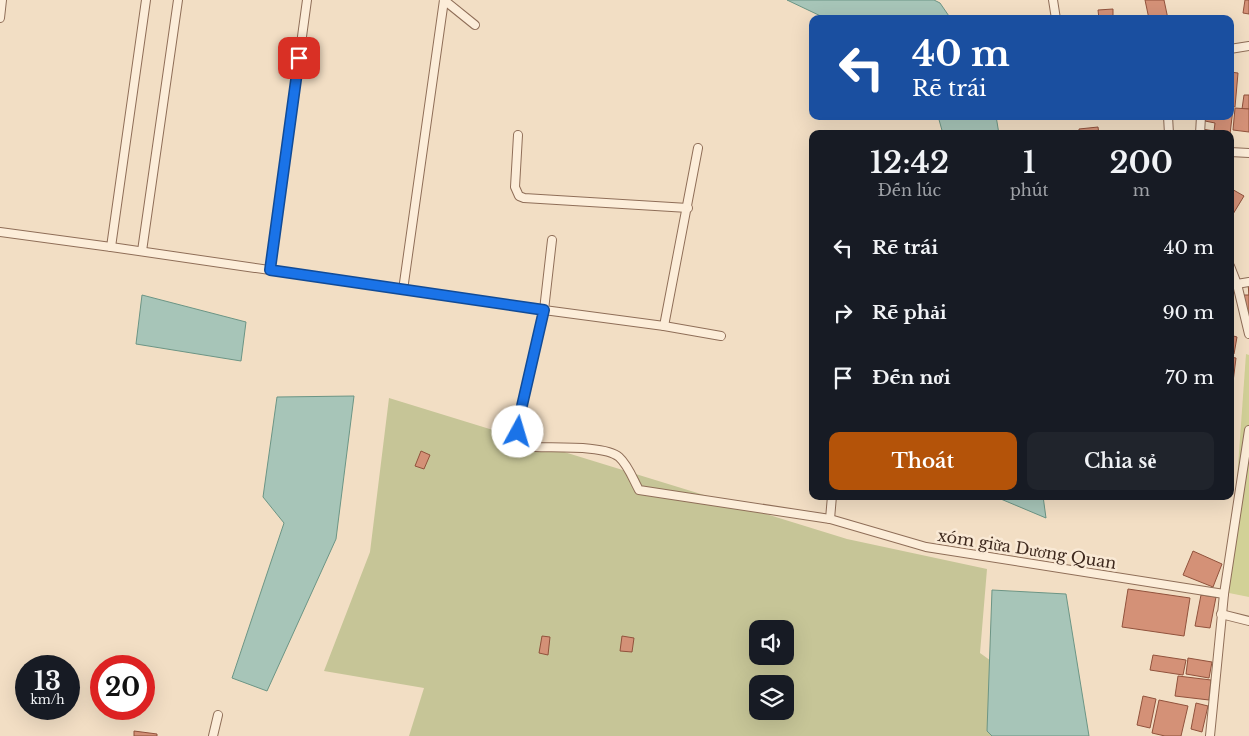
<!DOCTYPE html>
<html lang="vi">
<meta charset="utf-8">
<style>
body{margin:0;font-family:"Libre Baskerville",serif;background:#20242c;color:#f1f3f6;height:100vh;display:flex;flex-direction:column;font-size:19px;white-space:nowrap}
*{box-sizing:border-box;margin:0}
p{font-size:16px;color:#9ea1a6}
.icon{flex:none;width:28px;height:28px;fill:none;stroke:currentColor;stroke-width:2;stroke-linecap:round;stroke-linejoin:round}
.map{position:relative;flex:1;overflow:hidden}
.side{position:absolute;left:809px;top:130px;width:425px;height:370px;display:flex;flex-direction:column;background:#171b24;border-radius:10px;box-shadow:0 5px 20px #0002}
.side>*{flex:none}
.top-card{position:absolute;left:809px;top:15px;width:425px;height:105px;border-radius:10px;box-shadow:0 5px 20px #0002;background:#1a4fa0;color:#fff;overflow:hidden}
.fabs{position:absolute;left:749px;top:620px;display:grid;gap:10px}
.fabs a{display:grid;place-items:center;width:45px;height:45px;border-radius:10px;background:#171b24;box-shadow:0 5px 20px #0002;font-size:25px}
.speed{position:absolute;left:15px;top:655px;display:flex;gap:10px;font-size:25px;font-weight:700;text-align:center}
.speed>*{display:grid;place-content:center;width:65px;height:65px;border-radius:50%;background:#171b24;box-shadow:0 5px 20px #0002;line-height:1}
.speed small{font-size:12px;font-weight:400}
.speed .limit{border:8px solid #d22;background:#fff;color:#111}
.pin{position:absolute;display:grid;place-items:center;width:42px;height:42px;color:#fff;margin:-21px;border-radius:10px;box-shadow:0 2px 8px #0006}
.me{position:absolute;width:55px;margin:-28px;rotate:6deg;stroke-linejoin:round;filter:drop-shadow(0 0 4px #0008)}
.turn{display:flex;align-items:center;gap:18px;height:105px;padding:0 20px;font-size:22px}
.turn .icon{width:65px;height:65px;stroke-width:2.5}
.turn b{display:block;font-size:35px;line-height:42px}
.eta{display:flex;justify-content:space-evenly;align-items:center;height:85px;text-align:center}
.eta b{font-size:30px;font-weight:600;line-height:35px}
.action{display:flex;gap:10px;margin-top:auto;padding:10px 20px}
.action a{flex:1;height:58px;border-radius:10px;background:#b45309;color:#fff;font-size:20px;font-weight:600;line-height:58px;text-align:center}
.action a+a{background:#20242c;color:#f1f3f6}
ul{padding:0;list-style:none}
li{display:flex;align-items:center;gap:15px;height:65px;padding:0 20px}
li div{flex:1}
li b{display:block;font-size:19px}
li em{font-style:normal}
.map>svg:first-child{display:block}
.green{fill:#d2d197}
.cemetery{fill:#c6c597;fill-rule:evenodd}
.water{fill:#a7c5b8;stroke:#6c9585}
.building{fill:#d49177;stroke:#91523c}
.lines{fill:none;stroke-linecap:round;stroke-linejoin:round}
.lane-casing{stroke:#8f6e58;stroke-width:10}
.lane{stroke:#fcedd9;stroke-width:8}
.route-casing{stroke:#114b97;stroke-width:12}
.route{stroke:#1a73e8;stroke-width:9}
.labels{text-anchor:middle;stroke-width:5;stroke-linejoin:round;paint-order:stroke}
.street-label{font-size:16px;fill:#3e291e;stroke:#f9e9d5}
</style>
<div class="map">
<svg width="1249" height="736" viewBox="0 0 1249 736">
<rect width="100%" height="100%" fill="#f2dec4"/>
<!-- green -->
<path class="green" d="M1246 354 1249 355V597L1229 593Z"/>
<!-- cemetery -->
<path class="cemetery" d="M389 398 847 539 987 569 980 653 1012 676 1007 736H409L424 688 324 671 370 552ZM758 629H785V656H758ZM758 684H785V711H758Z"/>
<!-- water -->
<g class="water">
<path d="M787 0H934L940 3 951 19H827Z"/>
<path d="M938 116H996L999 134H943Z"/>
<path d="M142 295 246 322 241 361 136 344Z"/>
<path d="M354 396 336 539 267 691 232 678 284 523 263 497 277 397Z"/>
<path d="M996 496H1043L1046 518 996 497Z"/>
<path d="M992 590 1066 594 1089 736H992L987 731Z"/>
</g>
<!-- building -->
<g class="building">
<path d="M1145 0H1164L1168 19H1149Z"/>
<path d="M1245 0H1249V14L1243 13Z"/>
<path d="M1113 9V19H1099L1098 10Z"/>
<path d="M1230 72 1238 73 1235 107 1230 106Z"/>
<path d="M1244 95H1249V109H1242Z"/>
<path d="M1235 108 1249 109V132L1233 130Z"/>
<path d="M1230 109H1233L1230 134H1202V129L1214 131 1215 123 1205 121V116H1230Z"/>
<path d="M1098 127 1099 134H1079V129Z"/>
<path d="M1230 188 1244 196 1230 219Z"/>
<path d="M1248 284H1249V313H1241L1240 295H1249Z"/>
<path d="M1230 335 1237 337 1234 354 1230 353Z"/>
<path d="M1230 357 1236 358 1232 390 1230 389Z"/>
<path d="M421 451 430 455 424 469 415 466Z"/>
<path d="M1193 551 1222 564 1213 587 1183 575Z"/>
<path d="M1128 589 1190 598 1184 636 1122 627Z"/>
<path d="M1201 595 1216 597 1210 628 1195 626Z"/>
<path d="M542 636 550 637 548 655 539 653Z"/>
<path d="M622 636 634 638 632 652 620 651Z"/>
<path d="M1153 655 1186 660 1183 675 1150 670Z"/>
<path d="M1188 658 1212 662 1209 678 1186 674Z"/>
<path d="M1178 676 1211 680 1209 700 1175 696Z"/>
<path d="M1143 696 1156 699 1150 728 1137 725Z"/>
<path d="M1159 700 1188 706 1181 736H1165L1152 733Z"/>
<path d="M1196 703 1208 706 1202 732 1191 729Z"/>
<path d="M134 731 157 734V736H134Z"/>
</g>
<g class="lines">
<!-- lane casing -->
<g class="lane-casing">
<g id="lane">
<path d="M444 0 475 25"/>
<path d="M1053 0 1056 19"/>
<path d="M0 18 2 0"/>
<path d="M1230 49 1249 46"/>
<path d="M1168 116 1169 134"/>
<path d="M1200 134 1201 116"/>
<path d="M518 135 515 187 519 196 524 198 688 208"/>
<path d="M1230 152 1249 153"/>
<path d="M0 232 111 247 146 0"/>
<path d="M111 247 544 310 552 240"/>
<path d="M142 251 178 0"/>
<path d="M1230 266 1237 284 1249 334"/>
<path d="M270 270 307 0"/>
<path d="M1237 284 1249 282"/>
<path d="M403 290 444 0"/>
<path d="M664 326 698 148"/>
<path d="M721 336 664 326 544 310 518 423C519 436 523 442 535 447 555 448 605 445 619 457 628 465 633 479 639 490L830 519 926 547 1224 594"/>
<path d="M830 519 832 496"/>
<path d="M1221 614 1249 621"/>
<path d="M213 736 218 715"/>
<path d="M1210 736 1224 594 1249 430"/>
</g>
</g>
<!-- lane -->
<use href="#lane" class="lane"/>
</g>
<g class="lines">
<!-- route casing -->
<g class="route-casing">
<path id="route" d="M299 58 270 270 544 310 518 423V432"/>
</g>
<!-- route -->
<use href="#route" class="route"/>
</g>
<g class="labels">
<!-- street labels -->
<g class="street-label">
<text transform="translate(1027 549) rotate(9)" y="6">xóm giữa Dương Quan</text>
</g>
</g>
</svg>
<div class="fabs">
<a><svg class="icon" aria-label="sound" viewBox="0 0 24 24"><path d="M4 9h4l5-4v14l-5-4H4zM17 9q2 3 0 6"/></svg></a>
<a><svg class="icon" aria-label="layers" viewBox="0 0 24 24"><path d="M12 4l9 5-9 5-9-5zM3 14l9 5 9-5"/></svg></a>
</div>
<div class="speed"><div>13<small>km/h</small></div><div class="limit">20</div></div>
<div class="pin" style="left:299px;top:58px;background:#d93025"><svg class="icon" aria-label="arrive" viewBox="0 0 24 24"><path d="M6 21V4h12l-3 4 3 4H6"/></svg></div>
<svg class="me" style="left:518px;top:432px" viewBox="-20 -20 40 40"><circle r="19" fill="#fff"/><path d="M0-13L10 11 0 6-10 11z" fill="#1a73e8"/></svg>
<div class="top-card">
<div class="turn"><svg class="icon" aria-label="left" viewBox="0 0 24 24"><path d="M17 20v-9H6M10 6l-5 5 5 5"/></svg><div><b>40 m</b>Rẽ trái</div></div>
</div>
<section class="side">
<div class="eta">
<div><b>12:42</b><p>Đến lúc</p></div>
<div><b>1</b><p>phút</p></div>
<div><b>200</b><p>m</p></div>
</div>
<ul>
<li><svg class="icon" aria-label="left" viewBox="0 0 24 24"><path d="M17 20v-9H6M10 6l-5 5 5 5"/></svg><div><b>Rẽ trái</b></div><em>40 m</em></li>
<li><svg class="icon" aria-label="right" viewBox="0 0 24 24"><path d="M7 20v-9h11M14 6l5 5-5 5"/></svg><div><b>Rẽ phải</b></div><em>90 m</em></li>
<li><svg class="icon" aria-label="arrive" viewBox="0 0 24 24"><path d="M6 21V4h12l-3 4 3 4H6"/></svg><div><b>Đến nơi</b></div><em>70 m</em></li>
</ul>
<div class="action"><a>Thoát</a><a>Chia sẻ</a></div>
</section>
</div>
